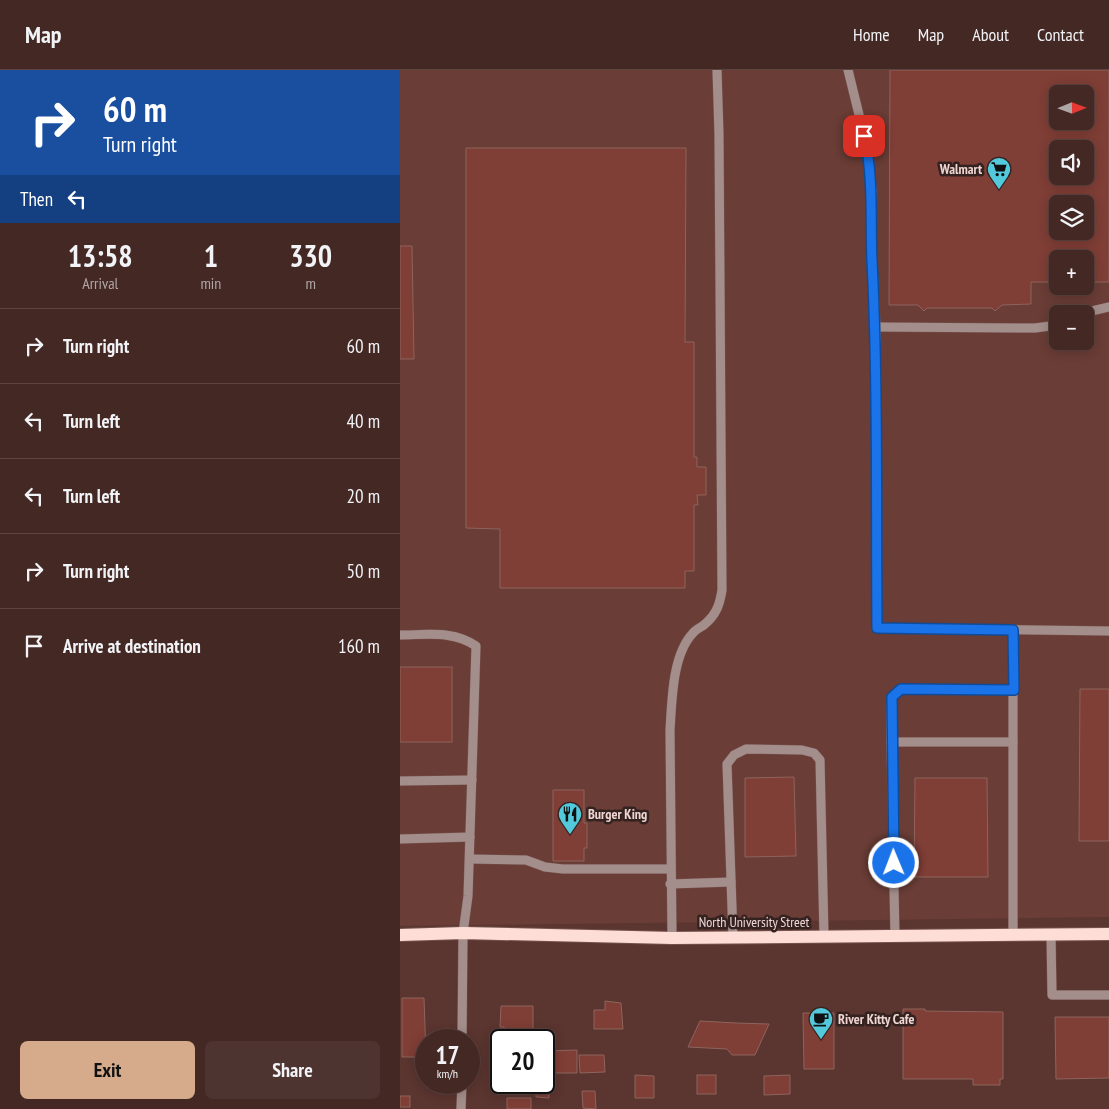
<!DOCTYPE html>
<meta charset="utf-8">
<style>
body{margin:0;font-family:"PT Sans Narrow",sans-serif;background:#4e3431;color:#f1f3f6;height:100vh;display:flex;flex-direction:column;font-size:19px;white-space:nowrap}
*{box-sizing:border-box;margin:0}
p{font-size:16px;color:#afa6a6}
.icon{flex:none;width:28px;height:28px;fill:none;stroke:currentColor;stroke-width:2;stroke-linecap:round;stroke-linejoin:round}
.map{position:relative;flex:1;overflow:hidden}
.drawer{display:flex;flex-direction:column;background:#442824;width:400px}
.drawer>*{flex:none}
.banner{background:#1a4fa0;color:#fff;overflow:hidden}
.needle{width:32px;rotate:89deg}
.controls{position:absolute;left:649px;top:15px;display:grid;gap:10px}
.controls a{display:grid;place-items:center;width:45px;height:45px;border-radius:8px;background:#442824;box-shadow:0 2px 12px #0003,0 0 0 1px #5c4441;font-size:25px}
.speed{position:absolute;left:15px;top:959px;display:flex;gap:10px;font-size:25px;font-weight:700;text-align:center}
.speed>*{display:grid;place-content:center;width:65px;height:65px;border-radius:50%;background:#442824;box-shadow:0 2px 12px #0003,0 0 0 1px #5c4441;line-height:1}
.speed small{font-size:12px;font-weight:400}
.speed .limit{border:2px solid #111;border-radius:8px;background:#fff;color:#111}
.pin{position:absolute;display:grid;place-items:center;width:42px;height:42px;color:#fff;margin:-21px;border-radius:10px;box-shadow:0 2px 8px #0006}
.me{position:absolute;width:55px;margin:-28px;rotate:359deg;stroke-linejoin:round;filter:drop-shadow(0 0 4px #0008)}
.turn{display:flex;align-items:center;gap:18px;height:105px;padding:0 20px;font-size:22px}
.turn .icon{width:65px;height:65px;stroke-width:2.5}
.turn b{display:block;font-size:35px;line-height:42px}
.then{display:flex;align-items:center;height:48px;padding:0 20px;background:#0003;gap:10px;font-size:19px}
.eta{display:flex;justify-content:space-evenly;align-items:center;height:85px;text-align:center}
.eta b{font-size:30px;font-weight:700;line-height:35px}
.button{display:flex;gap:10px;margin-top:auto;padding:10px 20px}
.button a{flex:1;height:58px;border-radius:8px;background:#d6ab8b;color:#111;font-size:20px;font-weight:700;line-height:58px;text-align:center}
.button a+a{background:#4e3431;color:#f1f3f6}
ul{padding:0;list-style:none}
li{display:flex;align-items:center;gap:15px;height:75px;padding:0 20px;border-top:1px solid #5c4441}
li div{flex:1}
li b{display:block;font-size:19px}
li em{font-style:normal}
header{display:flex;align-items:center;gap:30px;box-sizing:border-box;height:70px;padding:0 25px;background:#442824;border-bottom:1px solid #5c4441}
header strong{font-size:24px}
nav{display:flex;gap:28px;margin-inline-start:auto;font-size:18px}
main{display:flex;flex:1;min-height:0}
.map>svg:first-child{display:block}
.built{fill:#6a3d36;fill-rule:evenodd}
.building{fill:#7f3e36;stroke:#8e645d;fill-rule:evenodd}
.lines{fill:none;stroke-linecap:round;stroke-linejoin:round}
.minor-casing{stroke:#76524d;stroke-width:10}
.major-casing{stroke:#76524d;stroke-width:14}
.minor{stroke:#a38e8b;stroke-width:9}
.major{stroke:#feddd7;stroke-width:12}
.route-casing{stroke:#114b97;stroke-width:12}
.route{stroke:#1a73e8;stroke-width:9}
.labels{text-anchor:middle;stroke-width:5;stroke-linejoin:round;paint-order:stroke}
.poi-label{font-size:14px;font-weight:bold;fill:#efd6d2;stroke:#342220;text-anchor:start}
.street-label{font-size:14px;fill:#efd6d2;stroke:#342220}
</style>
<header>
<strong>Map</strong>
<nav><a>Home</a><a>Map</a><a>About</a><a>Contact</a></nav>
</header>
<main>
<section class="drawer">
<div class="banner">
<div class="turn"><svg class="icon" aria-label="right" viewBox="0 0 24 24"><path d="M7 20v-9h11M14 6l5 5-5 5"/></svg><div><b>60 m</b>Turn right</div></div>
<div class="then">Then<svg class="icon" aria-label="left" viewBox="0 0 24 24"><path d="M17 20v-9H6M10 6l-5 5 5 5"/></svg></div>
</div>
<div class="eta">
<div><b>13:58</b><p>Arrival</p></div>
<div><b>1</b><p>min</p></div>
<div><b>330</b><p>m</p></div>
</div>
<ul>
<li><svg class="icon" aria-label="right" viewBox="0 0 24 24"><path d="M7 20v-9h11M14 6l5 5-5 5"/></svg><div><b>Turn right</b></div><em>60 m</em></li>
<li><svg class="icon" aria-label="left" viewBox="0 0 24 24"><path d="M17 20v-9H6M10 6l-5 5 5 5"/></svg><div><b>Turn left</b></div><em>40 m</em></li>
<li><svg class="icon" aria-label="left" viewBox="0 0 24 24"><path d="M17 20v-9H6M10 6l-5 5 5 5"/></svg><div><b>Turn left</b></div><em>20 m</em></li>
<li><svg class="icon" aria-label="right" viewBox="0 0 24 24"><path d="M7 20v-9h11M14 6l5 5-5 5"/></svg><div><b>Turn right</b></div><em>50 m</em></li>
<li><svg class="icon" aria-label="arrive" viewBox="0 0 24 24"><path d="M6 21V4h12l-3 4 3 4H6"/></svg><div><b>Arrive at destination</b></div><em>160 m</em></li>
</ul>
<div class="button"><a>Exit</a><a>Share</a></div>
</section>
<div class="map">
<svg width="709" height="1039" viewBox="0 0 709 1039">
<rect width="100%" height="100%" fill="#5b3530"/>
<!-- built -->
<path class="built" d="M0 0H709V847L0 856ZM658 24H685V51H658ZM658 79H685V106H658ZM658 134H685V161H658ZM658 189H685V216H658ZM658 244H685V271H658Z"/>
<!-- building -->
<g class="building">
<path d="M490 0H709V212H685V189H658V212H631V234L602 235 595 241 592 238H527L524 241 518 235H489ZM658 24H685V51H658ZM658 79H685V106H658ZM658 134H685V161H658Z"/>
<path d="M66 78H286L285 272H294V387H297V397H306V425H297L298 435H294V501H285V518H100V459L66 458Z"/>
<path d="M0 176H12L14 289H0Z"/>
<rect x="0" y="597" width="52" height="75"/>
<path d="M680 619H709V771H679Z"/>
<path d="M394 707 396 786 345 787V708Z"/>
<path d="M515 708H587L588 807H514Z"/>
<path d="M153 720H184V753H187V778H184V791H153Z"/>
<path d="M2 928H24L26 987H2Z"/>
<path d="M205 931 221 933 223 959H194V940H205Z"/>
<path d="M101 936H133V970H104V957H100Z"/>
<path d="M503 939H525V941L603 942V1009H600V1015H573V1009H503Z"/>
<path d="M403 943H434V999H404Z"/>
<path d="M655 947H709V1008L656 1009Z"/>
<path d="M300 951 336 953 369 954 355 985H332L327 979 288 977Z"/>
<path d="M177 980V1003H144V981Z"/>
<path d="M179 985H204L205 1002 180 1003Z"/>
<path d="M235 1005 254 1006V1028H235Z"/>
<rect x="297" y="1005" width="19" height="19"/>
<path d="M390 1005V1024L364 1025V1006Z"/>
<path d="M144 1010H149V1028L136 1027V1012H144Z"/>
<path d="M182 1021H195L196 1039 183 1038Z"/>
<rect x="0" y="1026" width="10" height="11"/>
<rect x="107" y="1028" width="24" height="11"/>
</g>
<g class="lines">
<!-- minor casing -->
<g class="minor-casing">
<g id="minor">
<path d="M448 0 467 77 472 121V188L476 257 477 558 709 561"/>
<path d="M679 244 709 237"/>
<path d="M476 257 635 258 658 255"/>
<path d="M0 565C27 565 53 560 76 576L68 826 63 863 62 970"/>
<path d="M491 672 495 866"/>
<path d="M613 672H491V627L501 619 613 620"/>
<path d="M0 711 72 710"/>
<path d="M0 769 70 767"/>
<path d="M70 789 126 790 145 797 163 799H270"/>
<path d="M270 814 331 812"/>
<path d="M613 865V560"/>
<path d="M651 865 652 925H709"/>
<path d="M333 867 327 694 334 685 346 679 402 680 414 683 420 690 424 866"/>
<path d="M272 868 270 660C272 631 272 585 293 563 296 559 302 557 305 554 317 544 320 533 322 520L319 64 317 0"/>
<path d="M61 1039 62 1012"/>
</g>
</g>
<!-- major casing -->
<g class="major-casing">
<path id="major" d="M0 865 63 863 272 868 709 864"/>
</g>
<!-- minor -->
<use href="#minor" class="minor"/>
<!-- major -->
<use href="#major" class="major"/>
</g>
<g class="lines">
<!-- route casing -->
<g class="route-casing">
<path id="route" d="M464 66C474 107 470 149 472 191 478 313 476 436 477 558L613 560 614 620 501 619 492 627 494 793"/>
</g>
<!-- route -->
<use href="#route" class="route"/>
</g>
<!-- icons -->
<defs>
<g id="supermarket-pin" transform="scale(1.25)"><path d="M0 17L-7.5 6A9.5 9.5 0 1 1 7.5 6Z" fill="#53cadc" stroke="#342220"/><path d="M-6-5.5h2.5l.6 2H6L4.5 2H-2.5L-4.4-4H-6ZM-1.5 3.2a1.3 1.3 0 1 0 .1 0ZM3 3.2a1.3 1.3 0 1 0 .1 0Z" fill="#111"/></g>
<g id="restaurant-pin" transform="scale(1.25)"><path d="M0 17L-7.5 6A9.5 9.5 0 1 1 7.5 6Z" fill="#53cadc" stroke="#342220"/><path d="M-5-6h1v4h1v-4h1v4h1v-4h1v5L-1.5 .5V6h-2V.5L-5-1ZM5-6V6H3V1.5H1.5Q1.5-4 5-6Z" fill="#111"/></g>
<g id="cafe-pin" transform="scale(1.25)"><path d="M0 17L-7.5 6A9.5 9.5 0 1 1 7.5 6Z" fill="#53cadc" stroke="#342220"/><path d="M-5.5-4.5H6V0H3Q3 3.5 0 3.5H-2.5Q-5.5 3.5-5.5 0ZM3-3.2v2h1.7v-2ZM-6 4.5H4V6H-6Z" fill="#111"/></g>
</defs>
<g fill-rule="evenodd">
<use href="#supermarket-pin" x="599" y="99"/>
<use href="#restaurant-pin" x="170" y="744"/>
<use href="#cafe-pin" x="421" y="949"/>
</g>
<g class="labels">
<!-- poi labels -->
<g class="poi-label">
<text x="582" y="104" text-anchor="end">Walmart</text>
<text x="188" y="749">Burger King</text>
<text x="438" y="954">River Kitty Cafe</text>
</g>
<!-- street labels -->
<g class="street-label">
<text x="354" y="857">North University Street</text>
</g>
</g>
</svg>
<div class="controls">
<a><svg class="needle" viewBox="-14 -14 28 28"><path d="M0-13l5 13h-10z" fill="#e53935"/><path d="M0 13l5-13h-10z" fill="#afa6a6"/></svg></a>
<a><svg class="icon" aria-label="sound" viewBox="0 0 24 24"><path d="M4 9h4l5-4v14l-5-4H4zM17 9q2 3 0 6"/></svg></a>
<a><svg class="icon" aria-label="layers" viewBox="0 0 24 24"><path d="M12 4l9 5-9 5-9-5zM3 14l9 5 9-5"/></svg></a>
<a>+</a>
<a>−</a>
</div>
<div class="speed"><div>17<small>km/h</small></div><div class="limit">20</div></div>
<div class="pin" style="left:464px;top:66px;background:#d93025"><svg class="icon" aria-label="arrive" viewBox="0 0 24 24"><path d="M6 21V4h12l-3 4 3 4H6"/></svg></div>
<svg class="me" style="left:494px;top:793px" viewBox="-20 -20 40 40"><circle r="17" fill="#1a73e8" stroke="#fff" stroke-width="3"/><path d="M0-11L8 9 0 5-8 9z" fill="#fff"/></svg>
</div>
</main>
